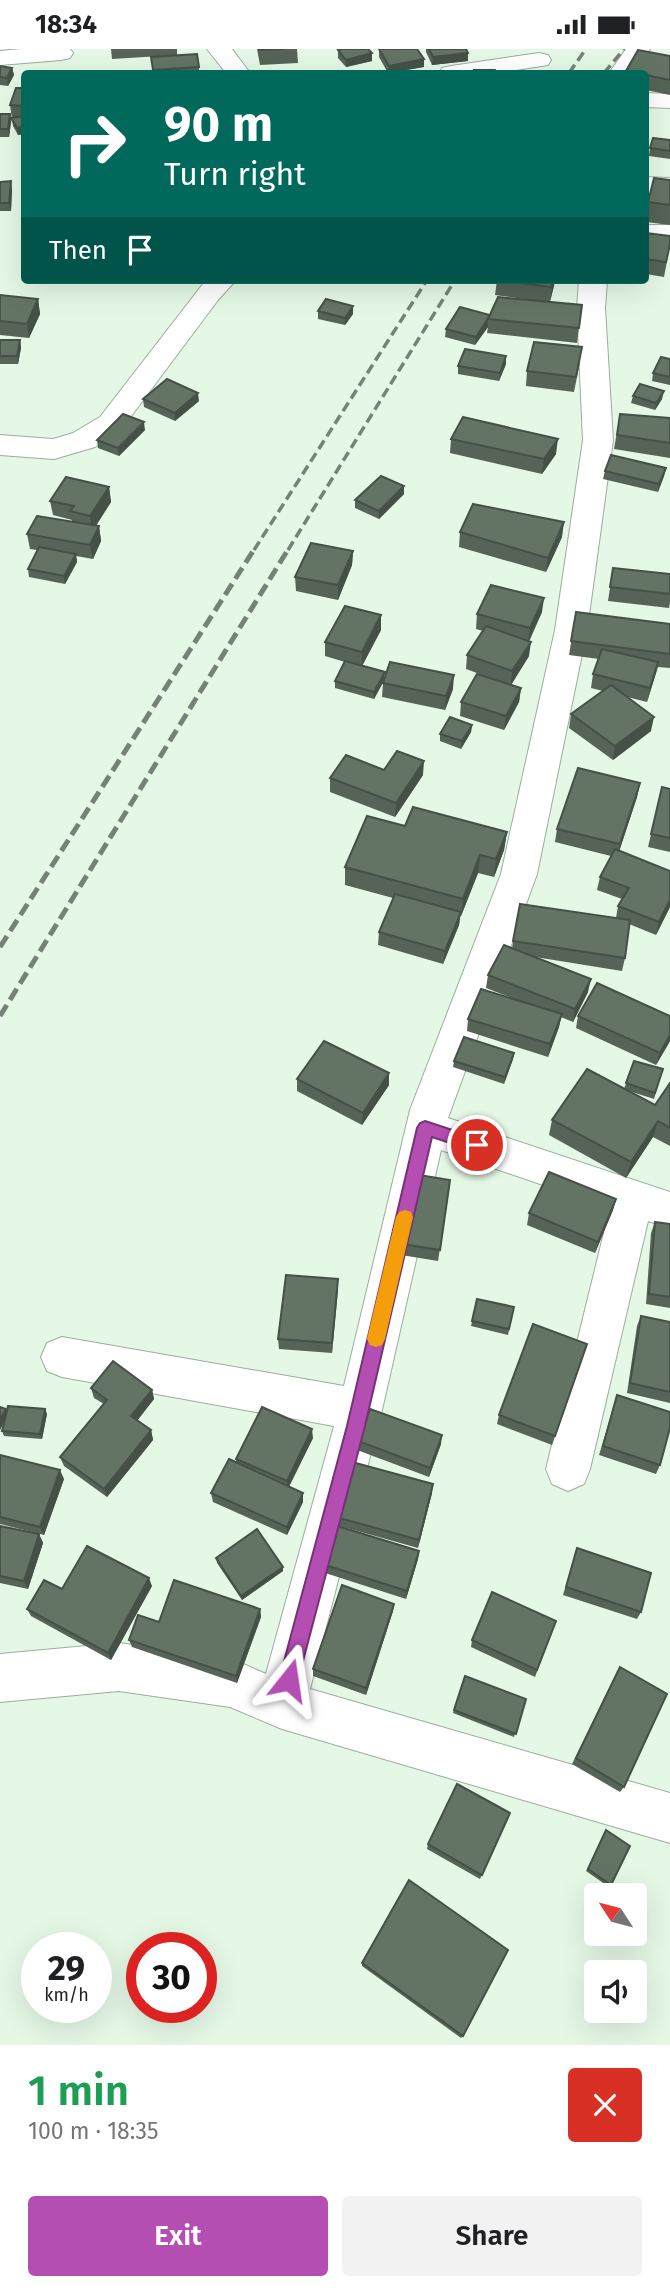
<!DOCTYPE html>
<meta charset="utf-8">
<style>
body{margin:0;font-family:"Fira Sans",sans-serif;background:#f2f2f2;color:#202124;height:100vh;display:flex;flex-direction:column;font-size:26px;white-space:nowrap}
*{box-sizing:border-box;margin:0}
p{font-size:23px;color:#757577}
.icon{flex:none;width:38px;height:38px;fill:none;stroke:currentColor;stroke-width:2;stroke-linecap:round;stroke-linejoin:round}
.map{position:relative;height:1996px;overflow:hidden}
.details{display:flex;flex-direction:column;background:#fff;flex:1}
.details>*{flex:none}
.banner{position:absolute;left:21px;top:21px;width:628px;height:214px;border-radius:7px;box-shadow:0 7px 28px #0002;background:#00695c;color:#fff;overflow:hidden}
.needle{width:46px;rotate:306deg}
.tools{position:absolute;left:584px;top:1834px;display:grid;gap:14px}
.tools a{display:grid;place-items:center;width:63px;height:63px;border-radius:7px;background:#fff;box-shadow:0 7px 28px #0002;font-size:35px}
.speed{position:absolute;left:21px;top:1883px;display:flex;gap:14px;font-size:35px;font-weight:700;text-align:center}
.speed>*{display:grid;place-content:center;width:91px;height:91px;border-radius:50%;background:#fff;box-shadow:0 7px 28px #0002;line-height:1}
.speed small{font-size:18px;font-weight:400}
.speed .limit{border:10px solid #d22;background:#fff;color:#111}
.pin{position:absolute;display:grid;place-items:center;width:60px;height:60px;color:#fff;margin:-30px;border:4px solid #fff;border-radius:50%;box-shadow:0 2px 7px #0007}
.me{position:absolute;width:77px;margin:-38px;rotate:15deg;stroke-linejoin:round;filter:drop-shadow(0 0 5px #0008)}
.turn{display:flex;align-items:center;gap:24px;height:147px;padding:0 28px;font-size:32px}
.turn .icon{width:91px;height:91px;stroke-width:2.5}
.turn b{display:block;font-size:49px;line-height:60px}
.then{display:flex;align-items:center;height:66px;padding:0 28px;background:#0003;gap:14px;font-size:26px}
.round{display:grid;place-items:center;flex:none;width:74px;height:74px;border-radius:7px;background:#f2f2f2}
.overview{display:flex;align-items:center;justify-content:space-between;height:119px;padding:0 28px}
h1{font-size:42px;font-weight:600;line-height:52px;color:#1e9e55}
.primary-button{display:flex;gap:14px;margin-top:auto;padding:14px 28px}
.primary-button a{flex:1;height:80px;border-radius:7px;background:#b44eb3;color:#fff;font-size:28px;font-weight:600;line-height:80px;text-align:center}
.primary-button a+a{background:#f2f2f2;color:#202124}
.status{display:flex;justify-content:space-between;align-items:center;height:49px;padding:0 35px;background:#fff;direction:ltr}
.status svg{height:19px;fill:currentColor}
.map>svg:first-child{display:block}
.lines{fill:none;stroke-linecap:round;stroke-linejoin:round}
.minor-casing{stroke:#9bad9c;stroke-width:2}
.minor{fill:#fff;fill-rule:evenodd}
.rail-far1{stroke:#768277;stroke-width:3.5;stroke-dasharray:10 5;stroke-linecap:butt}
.rail{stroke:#768277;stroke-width:5;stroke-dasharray:13 6;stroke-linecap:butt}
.wall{fill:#556457}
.shaded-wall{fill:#455147}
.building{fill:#637465;stroke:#455147;stroke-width:2}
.route{fill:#b44eb3;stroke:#753374;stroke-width:2}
.slow{fill:#f59e0b}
</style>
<div class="status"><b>18:34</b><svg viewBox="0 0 49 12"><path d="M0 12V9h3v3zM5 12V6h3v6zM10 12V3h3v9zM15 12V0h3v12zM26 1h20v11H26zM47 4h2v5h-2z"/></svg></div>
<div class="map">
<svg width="670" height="1996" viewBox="0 0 670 1996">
<rect width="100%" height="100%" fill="#e5f8e6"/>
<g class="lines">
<!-- minor casing -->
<g class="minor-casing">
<g id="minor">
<path d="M21 0H70L73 4 70 9 61 11 0 16V2Z"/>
<path d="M207 0H232L250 24H226Z"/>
<path d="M626 0H650L633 24H609Z"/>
<path d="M539 4 548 6 551 11 548 16 497 24H439L442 19 451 17Z"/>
<path d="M646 44 670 45V59L646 58Z"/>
<path d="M646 128 670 129V145L646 144Z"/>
<rect x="646" y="176" width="24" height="16"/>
<path d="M206 231H236L218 251 120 382 95 398 54 410 0 406V386L53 390 73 384 100 368Z"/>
<path d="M579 231H607L605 259 613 391 587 581 537 825 448 1069 670 1143V1179L648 1172 590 1420 584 1435 568 1442 552 1435 546 1420 610 1159 441 1101 382 1361 310 1640 670 1744V1794L282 1680 230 1658 119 1642 0 1653V1605L119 1594 232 1610 266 1625 334 1377 62 1328 47 1322 41 1308 47 1294 62 1288 344 1337 410 1061 501 825 555 581 583 391 577 259Z"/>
</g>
</g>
<!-- minor -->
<use href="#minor" class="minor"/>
<!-- rail-far1 -->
<g class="rail-far1">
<path d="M569 24 586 0"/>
<path d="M604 24 624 0"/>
<path d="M254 501 427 231"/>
<path d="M288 501 455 231"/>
</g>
<!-- rail -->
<g class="rail">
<path d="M0 898 255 499"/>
<path d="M0 967 289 499"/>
</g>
</g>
<!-- wall -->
<g class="wall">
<path d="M111 0H177V6L112 10Z"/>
<path d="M257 0H297L298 14 260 16Z"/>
<path d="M379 0 424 18 388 24 379 8Z"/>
<path d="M426 0H466L468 12 432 16 426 3Z"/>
<path d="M338 1 372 12 346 18 338 9Z"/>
<path d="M670 7V46L646 41V24H625L626 22Z"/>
<path d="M151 8 199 18V24H153Z"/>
<path d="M0 17 12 19 14 26 8 37 0 36Z"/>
<path d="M24 39V85L18 86 13 77 10 56Z"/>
<path d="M0 65H10L11 73 9 88H0Z"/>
<path d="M670 91V110L649 107 650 99Z"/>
<path d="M670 131V176L646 173 648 153Z"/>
<path d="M0 133 12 140 11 162H0Z"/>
<path d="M646 184 670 196 664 228 646 225Z"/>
<path d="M497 231H555L550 253 582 256 577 294 487 284 488 278 475 296 445 288 446 280 490 266 547 253 495 246Z"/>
<path d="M0 246 38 250 40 265 29 289 0 286Z"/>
<path d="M318 262 353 265 345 276 318 270Z"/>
<path d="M0 291H20L21 299 18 315H0Z"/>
<path d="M670 310V336L652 332 653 324Z"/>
<path d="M580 313 574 343 526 337 527 322Z"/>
<path d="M506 315 499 332 458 325V317Z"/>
<path d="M633 347 662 350 655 361 631 354Z"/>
<path d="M143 350 199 352 175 372 144 358Z"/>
<path d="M620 365 670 369V409L614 400Z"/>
<path d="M145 381 119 407 98 399 97 391Z"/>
<path d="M451 390 556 405 542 425 450 404Z"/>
<path d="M666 419 664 427 658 443 603 430 605 422Z"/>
<path d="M404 437V445L379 470 355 459V451Z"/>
<path d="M109 438 111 453 96 477H99L101 492 93 510 76 507 77 513 65 535 29 528 28 520 37 501 30 500 27 485 72 473V471L53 466 50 452Z"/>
<path d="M460 483 562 488 546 523 459 498Z"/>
<path d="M353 502 352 516 338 551 296 542 295 528Z"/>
<path d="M613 519 670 525V553L669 559 608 552Z"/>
<path d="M542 563 529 593V607L511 636 521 639 519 653 504 681 460 667 461 653 507 635 466 620 467 606 483 582 476 580 477 565Z"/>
<path d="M576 563 670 575V619L658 618 647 653 627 648 651 682 613 711 569 679 571 665 603 642 591 639 593 625 599 610 569 606Z"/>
<path d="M381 566V581L362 617 384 629 453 640 445 661 382 648 383 634 374 650 335 639V632L345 613 325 607V593Z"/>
<path d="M472 676 471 683 461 700 440 692V685Z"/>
<path d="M384 721 423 726 395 768 330 743V729Z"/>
<path d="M640 734 637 748 619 802 670 822V858L656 886 629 875 625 909 622 922 535 908 588 943 573 973 561 968 559 978 548 1008 467 982 468 970 522 953 486 939 488 926 512 899 520 855 616 869 618 857 622 850 597 841 600 828 611 807 555 793 557 780Z"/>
<path d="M662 738 670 740V803L648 798Z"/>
<path d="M405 777 507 783 504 801 494 828 478 824 461 867H460L459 876 443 915 378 896 379 883 393 849 345 836V818Z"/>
<path d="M578 967H670V992L656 1016 576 979Z"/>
<path d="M514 1004 513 1010 504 1035 453 1018 454 1012Z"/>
<path d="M634 1012 663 1020 654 1050 629 1042 655 1056 670 1034V1097L653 1088 626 1129 549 1086 552 1071 624 1040Z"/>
<path d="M297 1030 389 1036 362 1076 297 1042Z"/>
<path d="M449 1142 438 1212 401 1206 402 1195Z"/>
<path d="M616 1150 613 1161 595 1204 527 1176 529 1164Z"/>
<path d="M655 1173 670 1175V1259L646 1255 651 1184Z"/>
<path d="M338 1230 332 1304 279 1300 278 1290Z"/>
<path d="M477 1250 514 1258 508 1286 471 1277Z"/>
<path d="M641 1267 670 1273V1354L627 1344 637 1277Z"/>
<path d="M584 1305 552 1396 497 1375 499 1366Z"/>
<path d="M91 1339 152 1341 154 1350 137 1371 151 1381 153 1391 107 1448 64 1417 60 1408 104 1355 94 1349Z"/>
<path d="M617 1346 660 1416 656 1425 599 1406Z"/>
<path d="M0 1358 6 1360V1362L45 1360 47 1365 42 1390 4 1387 2 1382 4 1372 0 1381Z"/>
<path d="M313 1389 289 1438 303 1453 287 1486 213 1453 211 1444 236 1414V1410Z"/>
<path d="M358 1392 441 1395 429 1428 357 1401Z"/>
<path d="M0 1406 64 1430 44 1486 0 1475Z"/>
<path d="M432 1444 418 1499 336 1476V1468Z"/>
<path d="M0 1477 39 1485 43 1494 28 1540 0 1534Z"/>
<path d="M577 1499 641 1563 637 1570 563 1546Z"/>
<path d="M419 1502 418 1510 406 1550 319 1522V1514Z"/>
<path d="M216 1509 283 1522 242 1551 217 1514Z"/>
<path d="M152 1537 111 1611 31 1567 27 1560 62 1540Z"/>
<path d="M394 1555 393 1562 366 1646 313 1627V1620Z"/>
<path d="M260 1560 261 1568 237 1634 132 1598 129 1591 159 1573Z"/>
<path d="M556 1572 535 1628 471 1598 472 1591Z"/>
<path d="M616 1625 624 1738 620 1743 572 1715Z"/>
<path d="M465 1627 526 1650 514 1688 453 1664Z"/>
<path d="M510 1764 480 1830 427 1800 428 1795Z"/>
<path d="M606 1781 611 1836 609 1838 586 1822Z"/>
<path d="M362 1914 463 1987 461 1989 362 1917Z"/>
</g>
<!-- shaded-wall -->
<g class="shaded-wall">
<path d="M372 4V12L346 18V11Z"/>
<path d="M468 4V12L432 16 433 8Z"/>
<path d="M424 10V18L388 24 389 17Z"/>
<path d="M12 19 14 26 8 37 7 29Z"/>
<path d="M10 65 11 73 9 88 8 80Z"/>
<path d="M24 77V85L18 86 17 79Z"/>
<path d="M11 132 12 140 11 162 9 154Z"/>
<path d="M553 231H555L554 237 550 253Z"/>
<path d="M38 250 40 265 29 289 27 275Z"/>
<path d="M353 257V265L345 276V269Z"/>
<path d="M488 270V278L475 296 476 288Z"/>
<path d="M20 291 21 299 18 315 17 307Z"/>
<path d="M506 307V315L499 332 500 324Z"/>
<path d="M664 342 662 350 655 361 656 354Z"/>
<path d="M198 344 199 352 175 372V364Z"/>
<path d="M144 373 145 381 119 407 118 399Z"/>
<path d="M558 390 556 405 542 425 544 410Z"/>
<path d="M666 419 664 427 658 443 659 435Z"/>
<path d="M404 437V445L379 470V462Z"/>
<path d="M109 438 111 453 92 482 90 467Z"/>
<path d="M564 473 562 488 546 523 548 509Z"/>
<path d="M99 477 101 492 93 510 90 496Z"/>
<path d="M353 502 352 516 338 551V536Z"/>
<path d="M76 505 77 513 65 535 64 527Z"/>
<path d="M544 549 542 563 528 593 530 579Z"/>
<path d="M381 566V581L362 617V603Z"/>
<path d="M531 593 529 607 511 636 512 622Z"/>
<path d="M658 613 655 627 647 653 650 639Z"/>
<path d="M385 623 384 630 374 650V643Z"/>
<path d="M454 626 453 640 445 661 446 647Z"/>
<path d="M521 639 519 653 504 681 506 667Z"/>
<path d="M654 668 651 682 613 711 615 697Z"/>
<path d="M472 676 471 683 461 700 462 692Z"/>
<path d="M424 712 423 726 395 768 396 754Z"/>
<path d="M640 734 637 748 617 809 620 795Z"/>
<path d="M507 783 504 801 494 828 496 810Z"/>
<path d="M480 806 478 824 461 867 463 850Z"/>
<path d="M670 851V858L656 886 659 873Z"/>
<path d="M461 863 459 876 443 915 445 902Z"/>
<path d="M591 930 588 943 573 973 575 960Z"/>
<path d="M562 965 559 978 548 1008 550 995Z"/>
<path d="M670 986V992L656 1016 660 1004Z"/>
<path d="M514 1004 513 1010 504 1035 505 1028Z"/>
<path d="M389 1024V1036L362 1076 363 1064Z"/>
<path d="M658 1072 653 1088 626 1129 631 1113Z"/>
<path d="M616 1150 613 1161 595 1204 598 1193Z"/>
<path d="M338 1230V1241L332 1304V1294Z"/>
<path d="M152 1341 154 1350 134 1376 131 1367Z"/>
<path d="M6 1360 8 1365 0 1381V1371Z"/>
<path d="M45 1360 47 1365 42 1390 40 1385Z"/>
<path d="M312 1380 313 1389 287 1441V1432Z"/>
<path d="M151 1381 153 1391 107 1448 104 1440Z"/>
<path d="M442 1386 441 1395 429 1428 430 1419Z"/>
<path d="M60 1421 64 1430 44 1486 40 1478Z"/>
<path d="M433 1435 432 1444 418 1499 419 1491Z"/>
<path d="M303 1444V1453L287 1486V1478Z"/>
<path d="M39 1485 43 1494 28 1540 24 1532Z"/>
<path d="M419 1502 418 1510 406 1550 407 1542Z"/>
<path d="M283 1518V1522L242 1551 241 1547Z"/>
<path d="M149 1529 152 1537 111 1611 108 1604Z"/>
<path d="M394 1555 393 1562 366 1646V1639Z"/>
<path d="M260 1560 261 1568 237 1634 236 1627Z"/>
</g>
<!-- building -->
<g class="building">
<path d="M259 0H285L259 1Z"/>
<path d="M342 0H368L372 4 346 11 338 1Z"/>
<path d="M379 0H417L424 10 389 17Z"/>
<path d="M429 0H466L468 4 433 8Z"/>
<path d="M638 1 670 7V31L646 26V24L626 22Z"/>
<path d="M197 5 199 18 153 21 151 8Z"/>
<path d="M0 17 12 19 7 29 0 28Z"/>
<path d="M474 21H495L496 24H474Z"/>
<path d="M16 39H24V57L10 56Z"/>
<path d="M0 65H10L8 80H0Z"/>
<path d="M24 67V77L17 79 11 69Z"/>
<path d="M653 89 670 91V102L650 99Z"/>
<path d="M23 122H24V159Z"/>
<path d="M654 129 670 131V156L648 153Z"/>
<path d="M11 132 9 154H0V133Z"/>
<path d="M646 184 670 187V195L666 213 646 210Z"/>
<path d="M499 231H553L551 238Z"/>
<path d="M0 246 38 250 27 275 0 272Z"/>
<path d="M498 248 582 256 579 279 488 270Z"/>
<path d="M326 250 353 257 345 269 318 262Z"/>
<path d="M460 258 490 266 476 288 446 280Z"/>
<path d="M0 291H20L17 307H0Z"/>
<path d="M534 293 582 298 576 328 527 322Z"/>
<path d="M465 300 506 307 500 324 458 317Z"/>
<path d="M661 308 670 310V328L653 324Z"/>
<path d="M167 330 198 344 175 364 143 350Z"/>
<path d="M640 335 664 342 656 354 633 347Z"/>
<path d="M123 365 144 373 118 399 97 391Z"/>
<path d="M620 365 670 369V394L617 386Z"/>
<path d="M463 368 558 390 544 410 451 390Z"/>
<path d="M611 406 666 419 659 435 605 422Z"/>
<path d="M381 427 404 437 379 462 355 451Z"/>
<path d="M66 428 109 438 90 467 70 462 74 457 50 452Z"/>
<path d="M473 455 564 473 548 509 460 483Z"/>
<path d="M37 467 99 477 90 496 27 485Z"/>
<path d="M311 494 353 502 338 536 295 528Z"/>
<path d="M39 498 76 505 64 527 28 520Z"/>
<path d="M613 519 670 525V545L610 538Z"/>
<path d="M491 536 544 549 530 579 477 565Z"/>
<path d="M345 557 381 566 362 603 325 593Z"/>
<path d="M576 563 670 575V605L571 592Z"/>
<path d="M486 577 531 593 512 622 467 606Z"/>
<path d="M602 600 658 613 650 639 593 625Z"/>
<path d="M345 612 385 623 374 643 335 632Z"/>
<path d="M390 613 454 626 446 647 383 634Z"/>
<path d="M477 625 521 639 506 667 461 653Z"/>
<path d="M611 636 654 668 615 697 571 665Z"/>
<path d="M450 668 472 676 462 692 440 685Z"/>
<path d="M397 702 424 712 396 754 330 729 346 706 384 721Z"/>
<path d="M578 719 640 734 620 795 557 780Z"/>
<path d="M662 738 670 740V789L651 785Z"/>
<path d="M413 758 507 783 496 810 480 806 463 850 345 818 367 767 405 777Z"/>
<path d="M615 800 670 822V851L659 873 618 857 629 839 600 828Z"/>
<path d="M395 845 461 863 445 902 379 883Z"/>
<path d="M520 855 630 871 625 909 513 892Z"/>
<path d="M504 896 591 930 575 960 488 926Z"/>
<path d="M597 934 670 967V986L660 1004 578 967Z"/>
<path d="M481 940 562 965 550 995 468 970Z"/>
<path d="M464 988 514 1004 505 1028 454 1012Z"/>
<path d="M324 992 389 1024 363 1064 297 1030Z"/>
<path d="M634 1012 663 1020 655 1044 626 1034Z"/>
<path d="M587 1020 655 1056 670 1034V1079L658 1072 631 1113 552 1071Z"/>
<path d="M549 1123 616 1150 598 1193 529 1164Z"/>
<path d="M413 1125 450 1131 440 1201 402 1195Z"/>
<path d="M655 1173 670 1175V1248L649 1245Z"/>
<path d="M286 1226 338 1230 332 1294 278 1290Z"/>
<path d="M477 1250 514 1258 509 1280 472 1272Z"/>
<path d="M641 1267 670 1273V1343L630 1334Z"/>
<path d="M533 1275 587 1295 555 1387 499 1366Z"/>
<path d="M113 1312 152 1341 131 1367 151 1381 104 1440 60 1408 107 1351 91 1339Z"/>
<path d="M617 1346 670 1363V1379L660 1416 603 1397Z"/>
<path d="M8 1357 45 1360 40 1385 2 1382Z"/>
<path d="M0 1358 6 1360 0 1371Z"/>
<path d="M262 1358 312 1380 287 1432 236 1410Z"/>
<path d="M370 1360 442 1386 430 1419 358 1392Z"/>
<path d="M0 1406 60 1421 40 1478 0 1468Z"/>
<path d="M229 1410 303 1444 287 1478 211 1444Z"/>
<path d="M352 1413 433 1435 419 1491 336 1468Z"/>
<path d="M331 1475 419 1502 407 1542 319 1514Z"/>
<path d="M0 1477 39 1485 24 1532 0 1527Z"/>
<path d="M257 1480 283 1518 241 1547 216 1509Z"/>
<path d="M87 1497 149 1529 108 1604 27 1560 44 1531 62 1540Z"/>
<path d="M577 1499 651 1524 641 1563 566 1538Z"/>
<path d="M174 1531 260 1560 236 1627 129 1591 138 1566 159 1573Z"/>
<path d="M342 1536 394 1555 366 1639 313 1620Z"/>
<path d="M492 1543 556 1572 537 1621 472 1591Z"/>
<path d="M620 1618 667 1645 624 1738 576 1709Z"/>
<path d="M465 1627 526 1650 516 1685 454 1661Z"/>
<path d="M457 1735 510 1764 482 1826 428 1795Z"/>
<path d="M606 1781 630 1797 611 1836 588 1820Z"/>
<path d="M409 1831 508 1901 463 1987 362 1914Z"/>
</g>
<!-- route -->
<path class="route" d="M425 1072 483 1091 485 1096 483 1101 477 1103 432 1088 365 1377 298 1631 296 1638 289 1641 282 1638 279 1631 347 1377 417 1079 420 1074Z"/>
<!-- slow -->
<path class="slow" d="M405 1161 411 1163 413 1168 385 1290 382 1296 376 1298 370 1296 367 1290 396 1168 399 1163Z"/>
</svg>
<div class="tools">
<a><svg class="needle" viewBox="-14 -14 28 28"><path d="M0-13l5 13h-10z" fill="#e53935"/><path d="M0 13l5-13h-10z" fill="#757577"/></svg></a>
<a><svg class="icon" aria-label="sound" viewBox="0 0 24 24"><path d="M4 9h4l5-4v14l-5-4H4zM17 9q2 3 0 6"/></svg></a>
</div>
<div class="speed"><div>29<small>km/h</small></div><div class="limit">30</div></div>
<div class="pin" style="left:477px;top:1096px;background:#d93025"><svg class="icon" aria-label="arrive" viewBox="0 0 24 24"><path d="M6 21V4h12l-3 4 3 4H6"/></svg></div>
<svg class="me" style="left:289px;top:1631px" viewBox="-20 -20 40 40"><path d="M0-17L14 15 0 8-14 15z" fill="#b44eb3" stroke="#fff" stroke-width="4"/></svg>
<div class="banner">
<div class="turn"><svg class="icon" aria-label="right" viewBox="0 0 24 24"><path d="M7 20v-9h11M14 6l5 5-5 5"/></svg><div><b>90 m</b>Turn right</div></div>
<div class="then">Then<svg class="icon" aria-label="arrive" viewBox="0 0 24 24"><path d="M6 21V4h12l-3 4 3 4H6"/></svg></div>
</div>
</div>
<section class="details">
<div class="overview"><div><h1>1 min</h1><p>100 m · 18:35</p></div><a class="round" style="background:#d93025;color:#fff"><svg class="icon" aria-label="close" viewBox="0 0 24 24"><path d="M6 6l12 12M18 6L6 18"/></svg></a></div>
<div class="primary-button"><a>Exit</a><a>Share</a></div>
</section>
